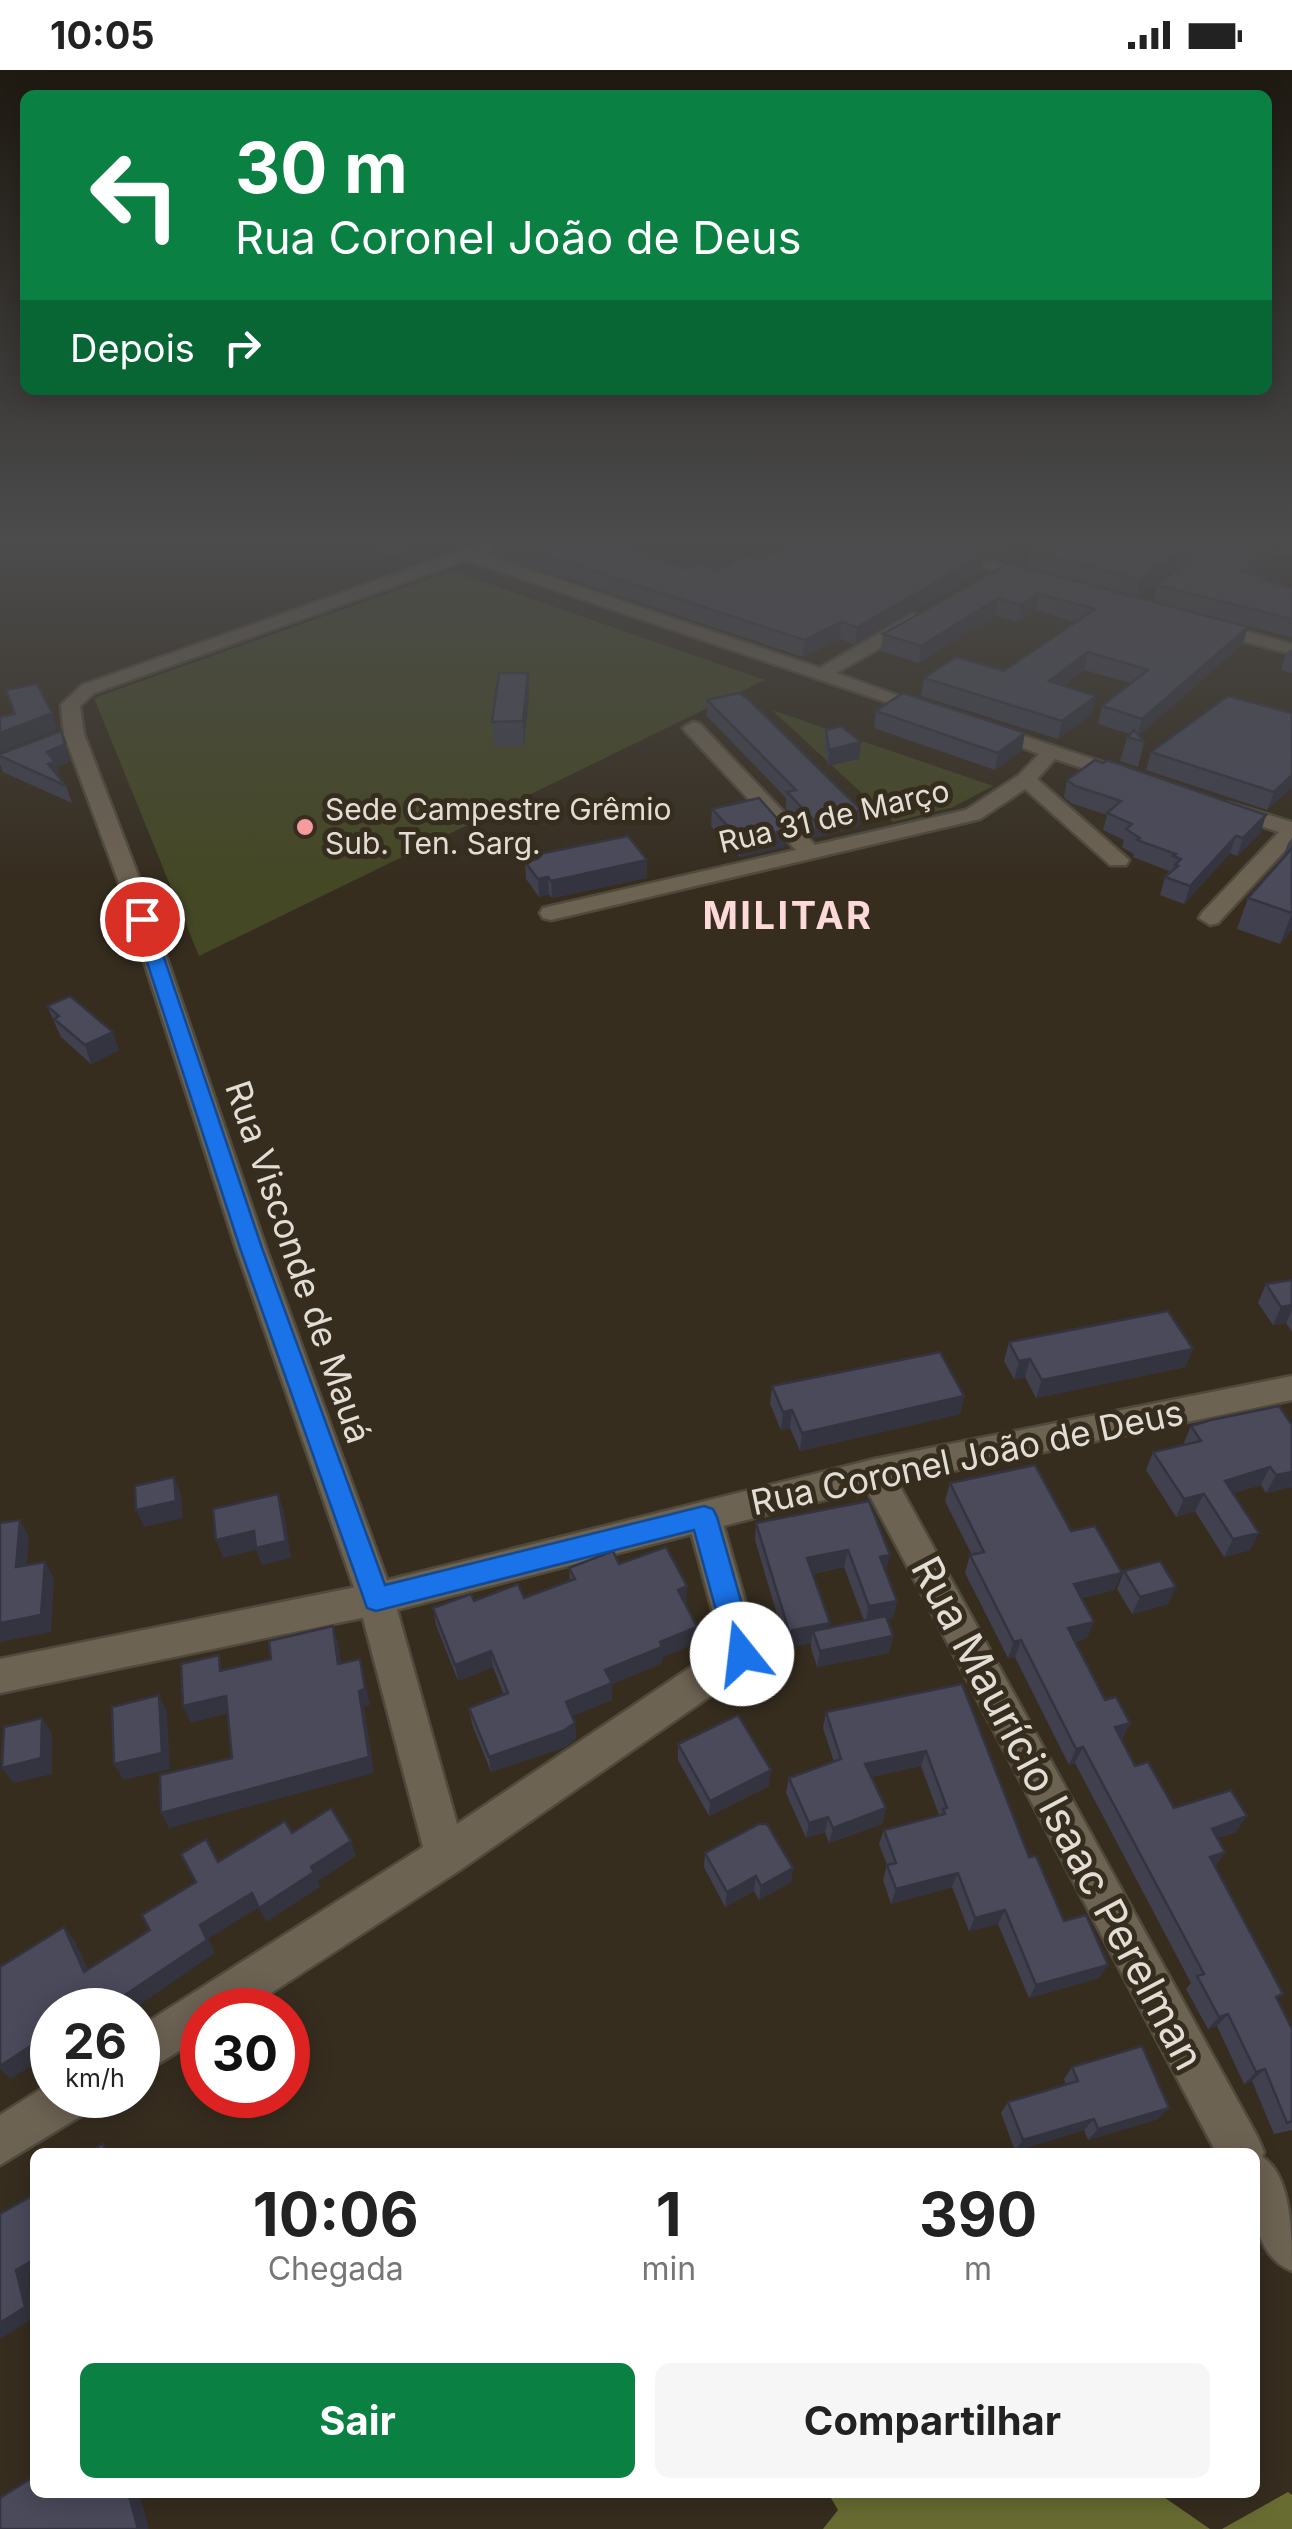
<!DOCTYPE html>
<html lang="pt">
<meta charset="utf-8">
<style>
body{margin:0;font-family:Inter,sans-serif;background:#f6f6f6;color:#222;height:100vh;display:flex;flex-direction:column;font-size:38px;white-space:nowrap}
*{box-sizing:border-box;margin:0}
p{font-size:32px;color:#767676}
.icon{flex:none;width:55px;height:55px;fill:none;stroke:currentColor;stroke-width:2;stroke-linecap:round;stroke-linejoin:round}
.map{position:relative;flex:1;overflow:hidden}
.panel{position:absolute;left:30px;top:2078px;width:1230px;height:350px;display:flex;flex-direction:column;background:#fff;border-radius:15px;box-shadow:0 5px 25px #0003}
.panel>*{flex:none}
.top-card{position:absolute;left:20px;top:20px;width:1252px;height:305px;border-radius:15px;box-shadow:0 5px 25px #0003;background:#0b8043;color:#fff;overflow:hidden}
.speed{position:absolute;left:30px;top:1918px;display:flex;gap:20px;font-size:50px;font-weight:700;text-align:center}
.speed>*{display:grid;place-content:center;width:130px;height:130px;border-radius:50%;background:#fff;box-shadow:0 5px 25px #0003;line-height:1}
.speed small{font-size:25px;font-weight:400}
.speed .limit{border:15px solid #d22;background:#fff;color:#111}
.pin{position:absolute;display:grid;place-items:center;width:85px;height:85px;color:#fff;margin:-42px;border:5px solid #fff;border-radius:50%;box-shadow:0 2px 10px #0007}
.me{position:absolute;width:110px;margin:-55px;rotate:344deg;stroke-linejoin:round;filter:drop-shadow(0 0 8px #0008)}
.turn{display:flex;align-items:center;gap:35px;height:210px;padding:0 50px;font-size:45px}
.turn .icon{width:130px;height:130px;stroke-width:2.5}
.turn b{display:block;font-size:70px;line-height:85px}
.then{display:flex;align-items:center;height:95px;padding:0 50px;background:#0003;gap:20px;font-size:38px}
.eta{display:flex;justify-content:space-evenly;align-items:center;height:170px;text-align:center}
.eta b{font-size:60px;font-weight:700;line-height:70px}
.button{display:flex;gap:20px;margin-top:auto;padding:20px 50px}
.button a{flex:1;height:115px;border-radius:15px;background:#0b8043;color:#fff;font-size:40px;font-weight:700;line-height:115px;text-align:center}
.button a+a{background:#f6f6f6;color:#222}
.status{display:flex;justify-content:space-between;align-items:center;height:70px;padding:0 50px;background:#fff;direction:ltr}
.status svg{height:28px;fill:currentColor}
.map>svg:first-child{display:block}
.green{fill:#454825}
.forest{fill:#686c31}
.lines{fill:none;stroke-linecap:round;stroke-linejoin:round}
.street-casing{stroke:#504a3d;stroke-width:5}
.secondary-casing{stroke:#504a3d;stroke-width:5}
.street{fill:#6d6353;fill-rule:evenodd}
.secondary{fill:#6d6353;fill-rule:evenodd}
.wall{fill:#40404e;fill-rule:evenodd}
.shaded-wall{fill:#343440}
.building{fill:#4a4a5b;stroke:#343440;stroke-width:2.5}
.route{fill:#1a73e8;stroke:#114b97;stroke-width:2.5}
.poi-dot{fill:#f59b9d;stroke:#362d1f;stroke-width:4}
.labels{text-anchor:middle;stroke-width:10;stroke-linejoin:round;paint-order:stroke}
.far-poi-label{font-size:30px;fill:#e3ded5;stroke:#362d1f;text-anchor:start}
.far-street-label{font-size:30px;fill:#e3ded5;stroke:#362d1f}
.street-label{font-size:35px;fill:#e3ded5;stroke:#362d1f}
.far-district-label{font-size:38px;font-weight:bold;letter-spacing:2.5px;fill:#fdd9d9;stroke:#362d1f}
.near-street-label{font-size:42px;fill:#e3ded5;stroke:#362d1f}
</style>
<div class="status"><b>10:05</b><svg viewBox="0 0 49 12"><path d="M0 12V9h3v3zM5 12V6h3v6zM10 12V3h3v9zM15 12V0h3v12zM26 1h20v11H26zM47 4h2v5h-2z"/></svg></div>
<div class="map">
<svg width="1292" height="2459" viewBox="0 0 1292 2459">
<rect width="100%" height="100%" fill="#362d1f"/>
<!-- green -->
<g class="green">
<path d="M451 501 765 610 199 886 94 628Z"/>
<path d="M772 640 993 716 953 737 893 752Z"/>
</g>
<!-- forest -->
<g class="forest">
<path d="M1288 2422 1292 2425V2459H1222Z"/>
<path d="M828 2423H1158L1210 2459H823L838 2440Z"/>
</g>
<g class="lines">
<!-- street casing -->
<g class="street-casing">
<g id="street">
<path d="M501 467H524L482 484 820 598 913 544H925V552L836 603 943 642 934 648 927 646 467 490 94 623 80 636 84 664 141 813 266 1178 394 1529 457 1754 722 1576 687 1447 692 1437 704 1433 716 1437 721 1447 760 1583 755 1595 460 1800 245 1940H202V1967L138 2006V1958L423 1777 358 1529 236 1178 119 813 64 664 61 635 82 615Z"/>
<path d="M881 467H907L1047 509 1033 512Z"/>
<path d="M1208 551 1292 574V584L1202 560V552Z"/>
<path d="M693 652 700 654 815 775 966 740 1019 705 1039 684 977 660 987 654 994 656 1135 703V711L1128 713 1055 689 1037 709 1129 790 1126 795H1110L1025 719 980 749 551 850 543 848 540 843 543 838 796 780 686 662 683 658Z"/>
<path d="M1229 733 1292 752V773L1218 853 1210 855 1199 848 1202 843 1279 762 1222 743 1219 739 1222 735Z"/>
<path d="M875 1389 887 1393 1257 2066 1264 2082 1262 2087C1292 2104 1292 2167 1292 2201 1246 2182 1255 2124 1255 2082H1216L858 1403 863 1393Z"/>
<path d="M52 2012V2025H96L89 2041 0 2095V2045Z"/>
</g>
</g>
<!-- secondary casing -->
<g class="secondary-casing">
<path id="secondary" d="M1292 1306V1330L875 1417 376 1545 0 1623V1589L376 1513 875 1389Z"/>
</g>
<!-- street -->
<use href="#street" class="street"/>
<!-- secondary -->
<use href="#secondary" class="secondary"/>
</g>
<!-- wall -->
<g class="wall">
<path d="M334 467H488L410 491Z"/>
<path d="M697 467 650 486 687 499 718 500 762 489 807 467H1040L1001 490 979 484 984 485 982 501 855 574 840 569 803 587 493 484 492 468Z"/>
<path d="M1052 467H1292V486L1278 483 1252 504 1267 507 1266 511 1292 518V567L1154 532 1243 574 1139 665 1144 672 1138 697 1120 691 1127 667 1129 664 1098 654 1102 636 1131 613 1084 600 1063 616 1096 626 1092 644 1058 669 921 626 924 608 1004 601 1076 552 1036 540 1018 552 995 545 919 593 881 581 883 564 1009 493 1153 531 1157 515 1179 499 1175 498 1136 527 1027 497 1030 481Z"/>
<path d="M1292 579V603L1281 600 1286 583Z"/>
<path d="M529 627 524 676H494L492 652Z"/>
<path d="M707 630 859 757 814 768 786 739V728L707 646Z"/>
<path d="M876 641 1022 680 995 700 874 658Z"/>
<path d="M826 660 859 689 828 696 824 677Z"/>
<path d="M1151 682 1292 717 1267 740 1146 700Z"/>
<path d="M0 684 70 691 57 697 60 709 66 716 72 733 3 702 0 694Z"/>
<path d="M1067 710 1261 762 1237 786 1230 783 1184 834 1160 825 1165 807 1169 801 1133 787 1134 784 1122 777 1124 770 1103 760 1107 745 1071 733 1064 727Z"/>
<path d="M712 739 787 760 785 777 740 787 711 756Z"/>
<path d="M1292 768V860L1280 874 1237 859 1248 828 1282 790 1288 773Z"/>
<path d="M534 785 647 808 552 828 549 824 539 827 526 809 525 792 534 790Z"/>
<path d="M47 936 119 980 91 994 61 967Z"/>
<path d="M1292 1210V1262L1286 1253 1273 1255 1258 1233 1266 1214Z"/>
<path d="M1009 1272 1193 1279 1185 1297 1036 1328 1025 1307 1014 1309 1004 1291Z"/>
<path d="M772 1316 964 1326 960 1344 800 1381 790 1358 781 1360 770 1334Z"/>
<path d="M1279 1336 1292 1417 1266 1423 1261 1415 1233 1423 1250 1480 1224 1487 1195 1441 1176 1447 1146 1400 1153 1382 1183 1375 1191 1356Z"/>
<path d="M950 1413 1071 1461 1122 1503 1114 1520 1081 1528 1087 1568 1075 1572 1105 1630 1130 1653 1122 1669 1135 1696 1174 1738 1236 1762 1217 1768 1225 1782 1215 1797 1292 1959V2060L1274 2064 1252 2011 1244 2014 1217 1956 1208 1959 1186 1919 1191 1913 1075 1693 1069 1695 1015 1587 1008 1588 965 1503 970 1485H972L945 1431Z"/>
<path d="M869 1431 886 1502 897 1531 893 1548 887 1549 893 1566 889 1583 817 1597 811 1578V1573L787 1578 755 1470 756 1453ZM844 1497 864 1551 829 1558 812 1504Z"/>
<path d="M619 1494 686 1533 685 1534 696 1573 662 1587V1593L612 1614V1630L572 1646 575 1653 576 1669 565 1677 491 1702 472 1654 469 1638 504 1625 493 1597 458 1611 436 1555 433 1538 474 1531 524 1528 570 1511 569 1498Z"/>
<path d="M1124 1501 1168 1534 1132 1544 1117 1519Z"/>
<path d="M962 1614 1029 1787 1064 1851 1099 1908 1029 1928 998 1854 969 1861 952 1817 891 1834 883 1810 887 1795 879 1774 884 1760 939 1745 921 1696 871 1707 886 1738 882 1754 829 1773 825 1762 806 1768 786 1723 789 1708 834 1692 823 1658 826 1642Z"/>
<path d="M678 1674 769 1716 709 1746 678 1690Z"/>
<path d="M705 1783 793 1798 791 1812 759 1830 754 1821 725 1837 704 1797Z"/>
<path d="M1072 1997 1158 2049 1088 2070 1084 2060 1015 2081 1001 2043 1008 2032 1066 2014 1064 2009Z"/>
</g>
<!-- shaded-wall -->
<g class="shaded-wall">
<path d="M436 467H488L410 491 409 476Z"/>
<path d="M658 467H697L628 495V479Z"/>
<path d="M1016 467H1040L1001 490 1004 474Z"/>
<path d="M1282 467 1278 483 1236 517 1241 501Z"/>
<path d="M1179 482 1175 498 1136 527 1139 510Z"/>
<path d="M984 485 982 501 855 574 857 557Z"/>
<path d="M1039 524 1036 540 1018 552 1021 535Z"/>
<path d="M998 528 995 545 919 593 921 576Z"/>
<path d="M841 552 840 569 803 587 804 570Z"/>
<path d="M1248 557 1243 574 1137 667 1142 649Z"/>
<path d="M1088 582 1084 600 1045 629 1049 611Z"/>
<path d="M528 603 529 627 524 676 523 651Z"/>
<path d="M1096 626 1092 644 1058 669 1062 651Z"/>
<path d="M52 643 57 660 0 682V663Z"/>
<path d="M1025 663 1022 680 995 700 998 683Z"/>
<path d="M861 672 859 689 828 696 829 680Z"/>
<path d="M65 674 70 691 57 697 60 709 54 711 47 682Z"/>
<path d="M1292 705V717L1267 740 1274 722Z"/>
<path d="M861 740 859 757 814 768 815 751Z"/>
<path d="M1266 745 1261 762 1237 786 1243 768Z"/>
<path d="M787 760 785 777 740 787 741 770Z"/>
<path d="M1236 766 1230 783 1184 834 1190 816Z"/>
<path d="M647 790V808L552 828 551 811Z"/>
<path d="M548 807 549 824 539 827 538 809Z"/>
<path d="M1292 843V860L1280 874Z"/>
<path d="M113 962 119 980 91 994 85 975Z"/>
<path d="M1292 1235V1240L1286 1253 1273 1255 1281 1237Z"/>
<path d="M1193 1279 1185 1297 1036 1328 1042 1310Z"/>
<path d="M1030 1289 1025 1307 1014 1309 1019 1291Z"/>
<path d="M964 1326 960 1344 800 1381 802 1363Z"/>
<path d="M792 1340 790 1358 781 1360 783 1342Z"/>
<path d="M1270 1397 1261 1415 1216 1429 1225 1411Z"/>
<path d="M1292 1402V1417L1266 1423 1276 1405Z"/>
<path d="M174 1407 181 1424 183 1448 144 1457 136 1440Z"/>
<path d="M278 1424 284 1441 291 1488 262 1495 256 1480 223 1488 216 1470Z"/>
<path d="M1204 1424 1195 1441 1176 1447 1184 1429Z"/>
<path d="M20 1450 29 1467 25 1514 16 1497Z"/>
<path d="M1259 1463 1250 1480 1224 1487 1233 1469Z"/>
<path d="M848 1480 844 1497 804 1505 807 1488Z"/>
<path d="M890 1485 886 1502 880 1487Z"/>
<path d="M45 1492 54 1509 51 1562 0 1572V1553Z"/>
<path d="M1122 1503 1114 1520 1067 1531 1074 1514Z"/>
<path d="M687 1516 686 1533 677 1537 678 1520Z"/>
<path d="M1176 1517 1168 1534 1132 1544 1140 1527Z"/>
<path d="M897 1531 893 1548 865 1553 869 1536Z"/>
<path d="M1094 1552 1087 1568 1061 1575 1068 1558Z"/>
<path d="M830 1553 827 1569 813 1561 811 1573 787 1578 789 1561Z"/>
<path d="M333 1556 338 1573 344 1610 338 1594Z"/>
<path d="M697 1557 696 1573 662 1587V1593L612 1614V1630L567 1648 566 1632 605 1600 660 1572Z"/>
<path d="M893 1566 889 1583 817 1597 820 1581Z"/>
<path d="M1021 1570 1015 1587 1008 1588 1014 1572Z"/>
<path d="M491 1581 493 1597 458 1611 455 1595Z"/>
<path d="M360 1589 370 1635 364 1637 374 1703 169 1758 161 1743 359 1621Z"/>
<path d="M159 1625 167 1642 170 1699 123 1710 114 1694Z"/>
<path d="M226 1626 233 1642 191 1653 183 1636Z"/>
<path d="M42 1648 52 1664V1704L14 1713 2 1698Z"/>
<path d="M575 1653 576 1669 565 1677 491 1702 489 1687Z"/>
<path d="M1130 1653 1122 1669 1115 1657Z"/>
<path d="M1083 1677 1075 1693 1069 1695 1076 1679Z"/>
<path d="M926 1681 921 1696 861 1709 865 1694Z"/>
<path d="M771 1700 769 1716 709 1746 710 1731Z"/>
<path d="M886 1738 882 1754 829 1773 833 1758Z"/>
<path d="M1247 1746 1236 1762 1202 1774 1212 1759Z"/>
<path d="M828 1747 825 1762 806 1768 809 1753Z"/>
<path d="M351 1771 356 1786 318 1811 320 1817 266 1852 259 1838 311 1797Z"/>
<path d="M1225 1782 1215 1797 1210 1787Z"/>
<path d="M793 1798 791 1812 759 1830 761 1816Z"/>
<path d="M958 1803 952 1817 891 1834 896 1819Z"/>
<path d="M756 1806 754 1821 725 1837 727 1822Z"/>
<path d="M252 1823 259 1837 208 1869 215 1883 132 1940H85L200 1855Z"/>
<path d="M1005 1840 998 1854 969 1861 975 1848Z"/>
<path d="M64 1857 75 1871 95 1915 84 1902Z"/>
<path d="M1108 1895 1099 1908 1029 1928 1036 1915Z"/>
<path d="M1228 1944 1217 1956 1208 1959 1219 1947Z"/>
<path d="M52 1962V1982L11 2009 0 1999V1996Z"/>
<path d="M1265 1999 1252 2011 1244 2014 1256 2002Z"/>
<path d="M1169 2038 1158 2049 1088 2070 1098 2059Z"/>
<path d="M1094 2049 1084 2060 1015 2081 1023 2070Z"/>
<path d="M35 2189V2205L29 2209 35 2231V2247L0 2269V2253L16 2200Z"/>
<path d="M128 2422H139L149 2459H138Z"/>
</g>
<!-- building -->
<g class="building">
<path d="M382 467H436L409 476Z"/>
<path d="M493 467H658L628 479 687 499 698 494 718 500 748 485 762 489 807 467H923L984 485 857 557 841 552 804 570 492 468Z"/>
<path d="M980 467H1016L1004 474Z"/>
<path d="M1052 467H1282L1241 501 1267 507 1263 510 1292 518V549L1157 515 1190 490 1189 483 1179 482 1139 510 1030 481Z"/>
<path d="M1009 493 1248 557 1142 649 1102 636 1148 600 1088 582 1049 611 1096 626 1062 651 924 608 956 587 1004 601 1095 539 1039 524 1021 535 998 528 921 576 883 564Z"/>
<path d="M499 603H528L523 651 492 652Z"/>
<path d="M37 614 52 643 0 663V647L15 644 6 620Z"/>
<path d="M739 623 747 628 861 740 815 751 787 722 796 720 707 630Z"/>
<path d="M903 623 1025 663 998 683 876 641Z"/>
<path d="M1228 626 1292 643V705L1274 722 1151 682Z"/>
<path d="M841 656 861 672 829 680 826 660Z"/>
<path d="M1134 660 1144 672 1127 667Z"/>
<path d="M61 661 65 674 47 682 55 692 48 694 66 716 0 686V684Z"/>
<path d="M1095 690 1103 693 1107 690 1266 745 1243 768 1236 766 1190 816 1165 807 1178 796 1175 795 1181 789 1173 786 1176 784 1137 770 1140 768 1126 759 1132 754 1107 743 1121 731 1075 716 1067 710Z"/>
<path d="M759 728 787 760 741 770 712 739Z"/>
<path d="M628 766 647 790 551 811 548 807 538 809 525 792 537 789 534 785Z"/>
<path d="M1292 778V843L1248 828Z"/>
<path d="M70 926 113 962 85 975 54 949 59 946 47 936Z"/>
<path d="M1292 1210V1235L1281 1237 1266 1214Z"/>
<path d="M1168 1241 1193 1279 1042 1310 1030 1289 1019 1291 1009 1272Z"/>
<path d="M940 1282 964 1326 802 1363 792 1340 783 1342 772 1316Z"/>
<path d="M1279 1336 1292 1355V1402L1276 1405 1270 1397 1225 1411 1259 1463 1233 1469 1204 1424 1184 1429 1153 1382 1201 1371 1191 1356 1211 1350Z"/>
<path d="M1035 1395 1071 1461 1095 1456 1122 1503 1074 1514 1094 1552 1068 1558 1105 1630 1116 1627 1130 1653 1115 1657 1135 1696 1148 1692 1174 1738 1231 1720 1247 1746 1212 1759 1225 1782 1210 1787 1283 1924 1276 1927 1292 1959V2051L1287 2053 1265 1999 1256 2002 1228 1944 1219 1947 1197 1906 1204 1904 1083 1677 1076 1679 1021 1570 1014 1572 970 1485 984 1482 950 1413Z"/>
<path d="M174 1407 176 1431 136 1440 135 1416Z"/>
<path d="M278 1424 286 1471 256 1478 254 1461 216 1470 213 1439Z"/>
<path d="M869 1431 890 1485 880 1487 897 1531 869 1536 848 1480 807 1488 830 1553 789 1561 756 1453Z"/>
<path d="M20 1450 16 1497 45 1492 41 1545 0 1553V1453Z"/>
<path d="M666 1477 687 1516 678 1520 697 1557 660 1572 662 1577 605 1600 612 1613 566 1632 575 1653 563 1661 489 1687 469 1638 508 1623 491 1581 455 1595 433 1538 471 1524 474 1531 518 1514 524 1528 575 1509 569 1498 613 1481 619 1494Z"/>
<path d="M1160 1491 1176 1517 1140 1527 1124 1501Z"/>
<path d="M886 1546 893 1566 820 1581 813 1561Z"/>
<path d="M333 1556 338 1594 360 1589 365 1619 359 1621 369 1687 161 1743 160 1705 232 1688 226 1626 183 1636 181 1594 219 1585 220 1601 271 1589 269 1571Z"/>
<path d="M962 1614 1029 1787 1036 1786 1064 1851 1086 1845 1108 1895 1036 1915 1005 1840 975 1848 958 1803 896 1819 887 1795 896 1793 884 1760 945 1744 943 1739 947 1738 926 1681 865 1694 886 1738 833 1758 828 1747 809 1753 789 1708 841 1689 826 1642Z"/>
<path d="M159 1625 162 1683 114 1694 112 1637Z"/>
<path d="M738 1645 771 1700 710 1731 678 1674Z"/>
<path d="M42 1648 41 1688 2 1698 4 1657Z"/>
<path d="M331 1738 351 1771 311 1797 314 1802 259 1838 252 1823 200 1855 207 1870 107 1937 103 1928 85 1940H52V1962L0 1996V1897L64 1857 84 1902 150 1860 142 1845 196 1812 181 1784 206 1769 218 1792 285 1751 292 1763Z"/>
<path d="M759 1754H767L793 1798 761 1816 756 1806 727 1822 705 1783Z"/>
<path d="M1142 1976 1169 2038 1098 2059 1094 2049 1023 2070 1008 2032 1078 2011 1072 1997Z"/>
<path d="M103 2074 105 2082H89Z"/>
<path d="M35 2124V2189L16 2200 25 2237 0 2253V2144Z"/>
<path d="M35 2406V2422H128L138 2459H0V2428Z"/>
</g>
<!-- sky -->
<linearGradient id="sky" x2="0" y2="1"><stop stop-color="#1e1911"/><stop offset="0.58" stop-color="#4c4c4d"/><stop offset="1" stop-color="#4c4c4d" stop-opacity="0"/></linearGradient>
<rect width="1292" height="811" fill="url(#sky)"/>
<!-- route -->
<path class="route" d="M142 844 151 849 262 1178 385 1515 704 1436 713 1439 717 1447 756 1584 752 1592 742 1596 732 1592 728 1584 694 1460 376 1541 367 1538 240 1178 133 849Z"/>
<!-- markers -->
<circle class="poi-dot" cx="305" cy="757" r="10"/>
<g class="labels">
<!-- far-poi labels -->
<g class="far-poi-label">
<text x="325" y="750">Sede Campestre Grêmio<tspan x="325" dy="34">Sub. Ten. Sarg.</tspan></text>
</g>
<!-- far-street labels -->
<g class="far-street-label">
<text transform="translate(834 747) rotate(-13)" y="10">Rua 31 de Março</text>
</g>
<!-- street labels -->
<g class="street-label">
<text transform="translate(298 1192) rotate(71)" y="12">Rua Visconde de Mauá</text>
<text transform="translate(967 1388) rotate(-12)" y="12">Rua Coronel João de Deus</text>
</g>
<!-- far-district labels -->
<g class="far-district-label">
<text x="788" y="859">MILITAR</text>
</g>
<!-- near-street labels -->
<g class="near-street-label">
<text transform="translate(1058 1743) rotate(62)" y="15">Rua Maurício Isaac Perelman</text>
</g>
</g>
</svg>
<div class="speed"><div>26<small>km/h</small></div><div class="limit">30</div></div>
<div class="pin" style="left:142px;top:849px;background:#d93025"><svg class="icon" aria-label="arrive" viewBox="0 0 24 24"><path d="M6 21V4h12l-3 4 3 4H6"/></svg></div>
<svg class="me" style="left:742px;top:1584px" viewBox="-20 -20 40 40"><circle r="19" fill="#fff"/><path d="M0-13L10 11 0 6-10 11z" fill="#1a73e8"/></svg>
<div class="top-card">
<div class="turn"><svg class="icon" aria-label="left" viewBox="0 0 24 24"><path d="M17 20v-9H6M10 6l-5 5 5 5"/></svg><div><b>30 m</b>Rua Coronel João de Deus</div></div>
<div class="then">Depois<svg class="icon" aria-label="right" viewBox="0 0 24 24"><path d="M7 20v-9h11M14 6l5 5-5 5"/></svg></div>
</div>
<section class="panel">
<div class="eta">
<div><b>10:06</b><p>Chegada</p></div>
<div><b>1</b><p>min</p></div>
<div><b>390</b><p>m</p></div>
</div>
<div class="button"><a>Sair</a><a>Compartilhar</a></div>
</section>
</div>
